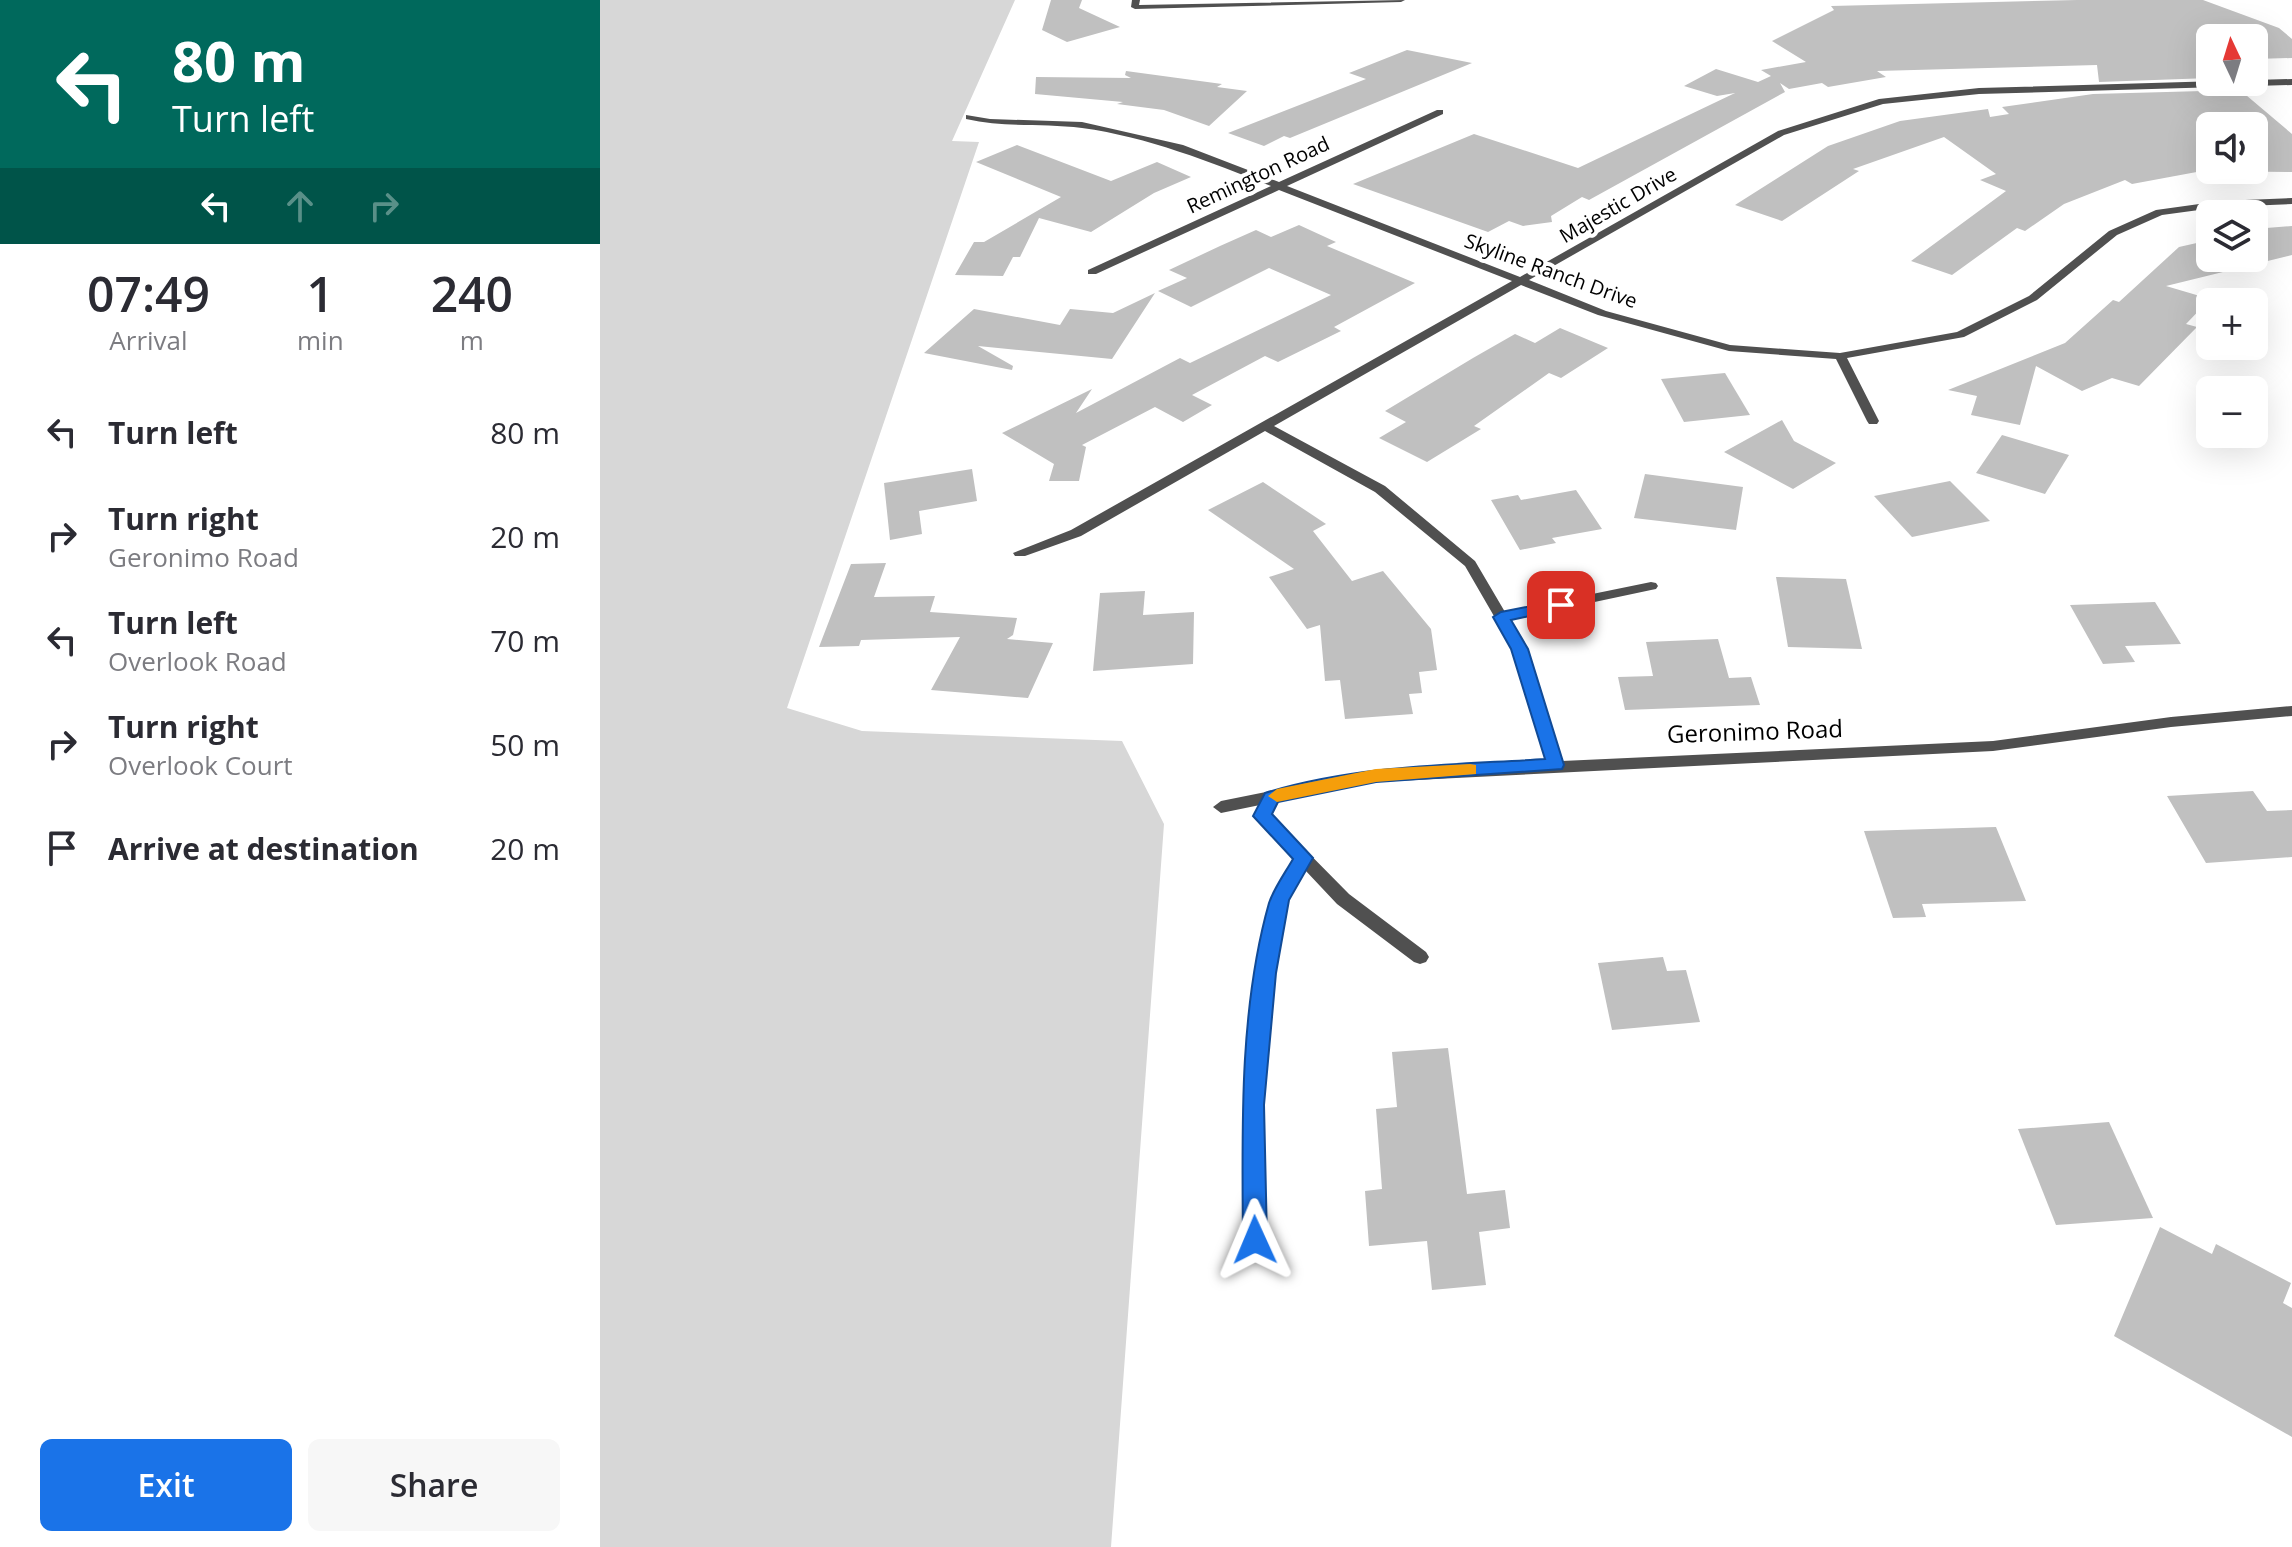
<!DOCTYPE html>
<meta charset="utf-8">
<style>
body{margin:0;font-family:"Open Sans",sans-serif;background:#f7f7f7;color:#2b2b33;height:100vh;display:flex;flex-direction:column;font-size:30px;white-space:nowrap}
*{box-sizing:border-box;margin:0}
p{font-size:26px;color:#7c7c81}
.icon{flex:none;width:44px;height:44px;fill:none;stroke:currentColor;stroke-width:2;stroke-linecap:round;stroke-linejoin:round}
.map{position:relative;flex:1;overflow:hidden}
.panel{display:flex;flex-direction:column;background:#fff;width:600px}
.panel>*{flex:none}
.banner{background:#00695c;color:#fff;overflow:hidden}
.needle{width:52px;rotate:356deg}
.fabs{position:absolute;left:1596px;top:24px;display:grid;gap:16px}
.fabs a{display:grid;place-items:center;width:72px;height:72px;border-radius:12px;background:#fff;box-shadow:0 8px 32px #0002;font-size:40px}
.pin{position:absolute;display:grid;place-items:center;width:68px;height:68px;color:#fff;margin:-34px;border-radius:16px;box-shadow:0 4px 12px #0006}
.me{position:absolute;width:88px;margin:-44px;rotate:359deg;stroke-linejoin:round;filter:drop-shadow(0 0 6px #0008)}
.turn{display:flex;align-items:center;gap:28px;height:168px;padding:0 40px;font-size:36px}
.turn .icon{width:104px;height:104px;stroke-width:2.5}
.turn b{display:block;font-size:56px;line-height:68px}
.lanes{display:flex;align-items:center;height:76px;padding:0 40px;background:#0003;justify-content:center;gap:40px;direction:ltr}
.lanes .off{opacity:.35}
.eta{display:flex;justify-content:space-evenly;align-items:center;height:136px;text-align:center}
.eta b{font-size:48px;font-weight:600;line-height:56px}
.cta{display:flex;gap:16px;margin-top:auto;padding:16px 40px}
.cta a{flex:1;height:92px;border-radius:12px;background:#1a73e8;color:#fff;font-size:32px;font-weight:600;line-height:92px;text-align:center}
.cta a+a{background:#f7f7f7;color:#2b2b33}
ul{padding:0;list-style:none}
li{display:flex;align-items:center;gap:24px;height:104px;padding:0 40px}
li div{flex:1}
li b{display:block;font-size:30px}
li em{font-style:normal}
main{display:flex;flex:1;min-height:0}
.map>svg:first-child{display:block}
.green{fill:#d7d7d7}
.building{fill:#c0c0c0;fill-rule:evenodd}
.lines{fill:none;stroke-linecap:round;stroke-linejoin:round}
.minor{fill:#505050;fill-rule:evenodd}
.route{fill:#1a73e8;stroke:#114b97;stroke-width:2}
.slow{fill:#f59e0b}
.labels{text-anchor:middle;stroke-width:8;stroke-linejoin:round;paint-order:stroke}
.far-street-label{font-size:20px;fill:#000;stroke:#fff}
.street-label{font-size:24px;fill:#000;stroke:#fff}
</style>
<main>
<section class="panel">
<div class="banner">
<div class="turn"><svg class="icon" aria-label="left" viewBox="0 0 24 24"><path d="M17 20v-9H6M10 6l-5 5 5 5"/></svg><div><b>80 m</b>Turn left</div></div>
<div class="lanes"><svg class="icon" aria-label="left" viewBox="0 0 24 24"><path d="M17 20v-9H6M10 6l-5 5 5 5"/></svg><svg class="icon off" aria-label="ahead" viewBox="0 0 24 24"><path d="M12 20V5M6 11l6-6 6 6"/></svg><svg class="icon off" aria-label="right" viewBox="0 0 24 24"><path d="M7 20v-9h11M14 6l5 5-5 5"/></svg></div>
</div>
<div class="eta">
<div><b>07:49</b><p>Arrival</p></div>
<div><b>1</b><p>min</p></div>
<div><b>240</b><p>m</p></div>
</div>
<ul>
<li><svg class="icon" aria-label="left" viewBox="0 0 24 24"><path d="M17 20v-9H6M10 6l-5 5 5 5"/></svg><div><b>Turn left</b></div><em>80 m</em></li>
<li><svg class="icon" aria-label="right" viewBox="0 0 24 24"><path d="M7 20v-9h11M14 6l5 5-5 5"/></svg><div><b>Turn right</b><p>Geronimo Road</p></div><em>20 m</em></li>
<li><svg class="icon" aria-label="left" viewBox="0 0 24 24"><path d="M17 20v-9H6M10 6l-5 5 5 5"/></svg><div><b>Turn left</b><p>Overlook Road</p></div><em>70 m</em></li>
<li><svg class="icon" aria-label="right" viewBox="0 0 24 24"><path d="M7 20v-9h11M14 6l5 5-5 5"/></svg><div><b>Turn right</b><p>Overlook Court</p></div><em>50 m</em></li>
<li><svg class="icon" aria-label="arrive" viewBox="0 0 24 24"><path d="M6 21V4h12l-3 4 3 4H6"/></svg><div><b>Arrive at destination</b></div><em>20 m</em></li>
</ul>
<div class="cta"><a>Exit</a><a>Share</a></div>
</section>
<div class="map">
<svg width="1692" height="1547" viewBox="0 0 1692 1547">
<rect width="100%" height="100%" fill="#fff"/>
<!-- green -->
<path class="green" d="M0 0H415L352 141 379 142 187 708 262 731 522 741 564 824 511 1547H0Z"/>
<!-- building -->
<g class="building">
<path d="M451 0H482L479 8 520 27 467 42 442 30Z"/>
<path d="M1477 0H1603L1679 28 1692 39V58L1654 59V38H1610V61H1607L1610 64V78L1499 82 1497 65 1277 71 1286 77 1228 87 1222 83 1189 89 1180 83 1185 92 989 200 982 197 951 216 952 222 923 226 909 221 888 232 753 184 874 134 978 168 1135 93 1117 96 1084 86 1116 69 1158 82 1171 76 1161 70 1206 62 1172 41 1234 10 1231 6Z"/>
<path d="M807 50 872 63 690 138 684 136 664 146 628 133 766 79 749 73Z"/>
<path d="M526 71 622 84 617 87 647 91 609 126 564 110 517 104 523 102 435 94 436 77 531 78 525 75Z"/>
<path d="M1640 90 1692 134V172L1602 171 1532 184 1525 180 1464 204 1425 231 1417 228 1352 275 1311 261 1406 191 1380 180 1396 174 1344 137 1253 169 1259 171 1182 221 1135 205 1228 146 1300 121 1388 109 1390 117 1409 114 1402 107 1493 94ZM1610 126H1654V170H1610Z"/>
<path d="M417 145 511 181 557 162 591 177 554 193 491 232 439 218 420 257H413L403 276 355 275 374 242H384L461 197 376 162Z"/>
<path d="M699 225 736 242 727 246 815 283 734 327 741 331 678 362 665 356 592 395 612 405 583 422 555 407 482 445 486 447 479 481H449L454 464 402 433 492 389 476 413 580 358 590 363 731 295 669 268 591 307 558 291 587 278 569 270 620 246 656 230 671 237Z"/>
<path d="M1692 226V255L1566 286 1610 299 1586 324 1597 327 1539 386 1512 378 1482 391 1436 366 1420 425 1371 415 1377 396 1348 390 1465 343 1513 300 1519 302 1579 247 1610 240V258H1654V229Z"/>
<path d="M555 293 512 359 378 346 413 366 412 370 324 353 374 309 460 325 470 309 513 313Z"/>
<path d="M960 328 1008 348 961 378 949 373 874 426 881 429 827 462 779 438 806 422 785 411 873 358 915 334 935 343Z"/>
<path d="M1125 373 1150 415 1084 422 1061 379Z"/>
<path d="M1182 420 1194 441 1236 463 1193 489 1124 452Z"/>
<path d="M1402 435 1469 455 1445 494 1376 473Z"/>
<path d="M372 469 377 501 319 511 322 534 290 540 284 483Z"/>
<path d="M1045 474 1143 487 1136 530 1034 518Z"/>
<path d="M1350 481 1390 521 1312 537 1274 496Z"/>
<path d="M663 482 726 524 713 531 752 581 783 571 831 629 837 670 819 672 822 693 809 694 813 714 745 719 740 680 725 681 720 625 707 629 669 577 694 569 608 510Z"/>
<path d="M976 490 1002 529 952 538 956 543 920 550 891 500 918 495 921 500Z"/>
<path d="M286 563 274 597 335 596 330 612 417 618 413 635 407 639 453 643 428 698 331 690 360 637 261 640 259 646 219 647 251 564Z"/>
<path d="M1176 577 1246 579 1262 649 1188 647Z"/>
<path d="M545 591 543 615 594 612 593 664 493 671 500 593Z"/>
<path d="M1555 602 1581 644 1525 646 1535 662 1503 664 1470 605Z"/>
<path d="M1118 639 1129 678 1151 677 1160 705 1025 710 1018 677 1053 676 1046 642Z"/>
<path d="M1653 791 1667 811 1692 810V857L1606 863 1567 796Z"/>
<path d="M1396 827 1426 901 1322 904 1326 917 1293 918 1264 831Z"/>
<path d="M1063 957 1067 971 1086 970 1100 1022 1012 1030 998 963Z"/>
<path d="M848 1048 867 1194 905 1190 910 1228 879 1232 886 1285 832 1290 827 1241 769 1246 765 1191 782 1189 776 1109 797 1107 792 1052Z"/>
<path d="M1509 1122 1553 1218 1456 1225 1418 1129Z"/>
<path d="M1560 1227 1612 1254 1616 1244 1691 1283 1683 1303 1692 1308V1437L1514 1336Z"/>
</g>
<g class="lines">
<!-- minor -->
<g class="minor">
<path d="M532 0H540L539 5 805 0 801 2 535 9 531 7Z"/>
<path d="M1692 79V85L1379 94 1283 104 1184 135 929 280 1006 311 1130 345 1240 353 1357 332 1429 296 1509 231 1556 210 1621 201 1692 198V204L1621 207 1562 215 1517 235 1437 300 1364 337 1247 358 1279 421 1277 424H1269L1267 421 1236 359 1129 351 998 315 921 285 674 426 785 486 875 561 905 612 1051 582 1056 583 1058 586 1056 589 1051 590 910 620 927 649 962 761 1393 741 1571 717 1692 706V716L1571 727 1393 751 776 782 678 801 671 815 749 894 826 952 829 957 826 962 820 964 814 962 737 904 705 870 689 900 675 973 663 1105 665 1240 662 1247 655 1250 648 1247 645 1240 643 1105 657 973 671 900 694 859 656 820 654 816 660 805 621 813 613 807 621 801 776 770 946 762 913 649 865 566 775 492 665 431 481 536 425 556H415L413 553 471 530 912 281 679 190 496 274H488V270L671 186C610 162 548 137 482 128 443 123 405 128 366 119V115L390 119 482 122 583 145 679 182 837 110H843V114L687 186 920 277 1178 131 1279 99 1379 88Z"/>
</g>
</g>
<!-- route -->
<path class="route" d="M961 600 969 605 967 608 911 620 928 649 964 765 962 769 776 782 678 802 672 814 713 858 689 900 676 973 664 1105 667 1240 663 1248 655 1251 647 1248 643 1240C642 1130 639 1009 669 903 674 888 685 873 693 859L653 816 665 793C756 765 851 765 945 759L911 649 893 617 901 612Z"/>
<!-- slow -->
<path class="slow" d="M870 764 876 765V774L776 782 677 802 668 796 677 789 776 769Z"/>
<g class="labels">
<!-- far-street labels -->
<g class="far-street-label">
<text transform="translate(658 175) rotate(-25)" y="7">Remington Road</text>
<text transform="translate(1018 205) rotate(-30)" y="7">Majestic Drive</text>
<text transform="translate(951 271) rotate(20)" y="7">Skyline Ranch Drive</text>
</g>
<!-- street labels -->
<g class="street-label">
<text transform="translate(1155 732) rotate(-2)" y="8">Geronimo Road</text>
</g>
</g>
</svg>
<div class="fabs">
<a><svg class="needle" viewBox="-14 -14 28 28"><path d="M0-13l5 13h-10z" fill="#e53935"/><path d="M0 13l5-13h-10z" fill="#7c7c81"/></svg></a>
<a><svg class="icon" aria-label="sound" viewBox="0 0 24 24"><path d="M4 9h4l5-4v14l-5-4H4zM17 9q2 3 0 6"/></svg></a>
<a><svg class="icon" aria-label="layers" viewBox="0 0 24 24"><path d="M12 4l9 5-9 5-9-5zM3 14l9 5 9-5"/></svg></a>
<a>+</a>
<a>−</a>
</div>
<div class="pin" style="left:961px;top:605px;background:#d93025"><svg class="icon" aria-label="arrive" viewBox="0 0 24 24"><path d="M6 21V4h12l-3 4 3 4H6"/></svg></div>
<svg class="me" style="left:655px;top:1240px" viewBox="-20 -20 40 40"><path d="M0-17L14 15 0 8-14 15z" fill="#1a73e8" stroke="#fff" stroke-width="4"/></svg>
</div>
</main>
